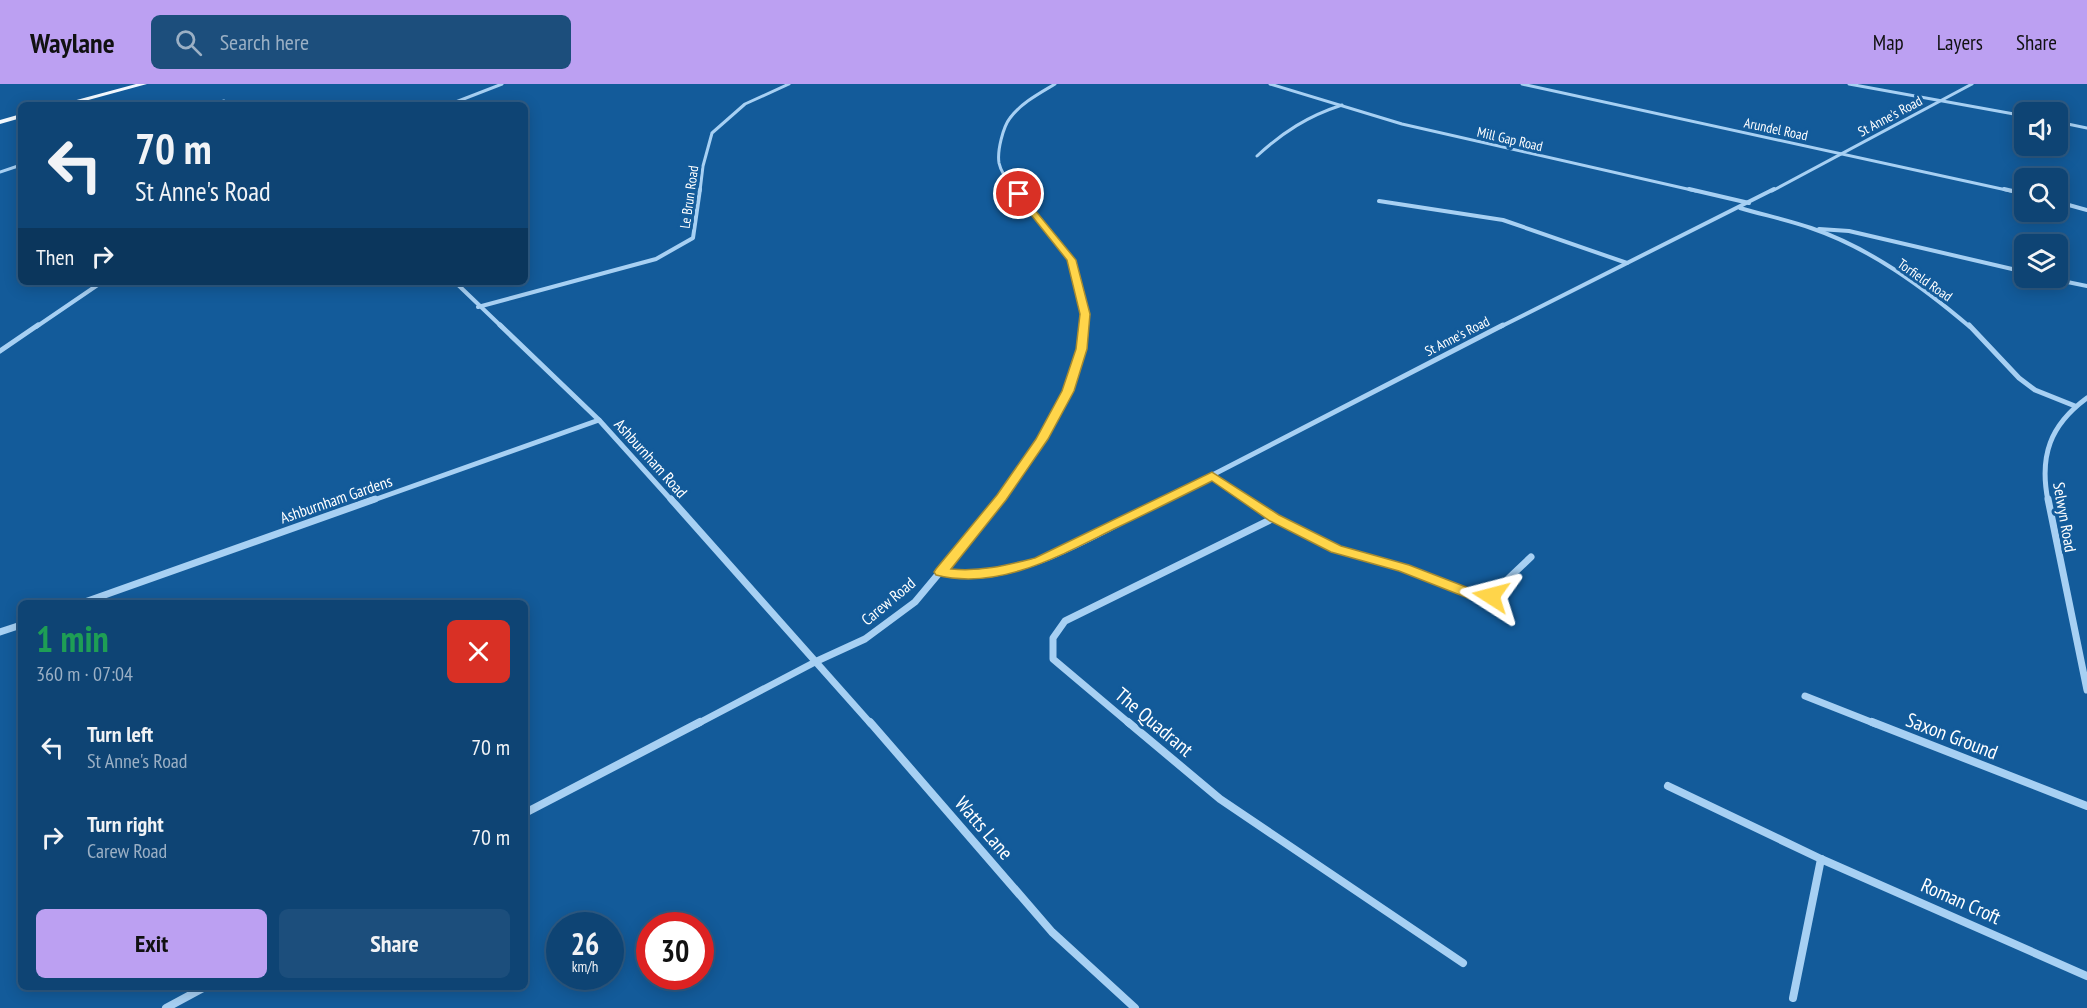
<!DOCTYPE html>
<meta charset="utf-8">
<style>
body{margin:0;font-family:"PT Sans Narrow",sans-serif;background:#1c4e7c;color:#f1f3f6;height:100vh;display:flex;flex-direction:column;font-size:22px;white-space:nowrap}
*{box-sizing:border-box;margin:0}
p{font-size:20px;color:#9bb0c5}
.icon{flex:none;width:33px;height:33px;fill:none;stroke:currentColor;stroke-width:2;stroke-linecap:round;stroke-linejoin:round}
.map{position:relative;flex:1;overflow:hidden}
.sheet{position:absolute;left:18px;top:516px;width:510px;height:390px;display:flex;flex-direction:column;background:#0e4474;border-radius:9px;box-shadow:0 3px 15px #0003,0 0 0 2px #2e5c86}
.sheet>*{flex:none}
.guide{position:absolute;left:18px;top:18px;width:510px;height:183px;border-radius:9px;box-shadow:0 3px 15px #0003,0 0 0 2px #2e5c86;background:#0e4474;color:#f1f3f6;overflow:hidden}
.fabs{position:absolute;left:2014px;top:18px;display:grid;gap:12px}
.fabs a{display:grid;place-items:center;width:54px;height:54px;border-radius:9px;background:#0e4474;box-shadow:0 3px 15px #0003,0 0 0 2px #2e5c86;font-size:30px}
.speed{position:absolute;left:546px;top:828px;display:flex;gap:12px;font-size:30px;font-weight:700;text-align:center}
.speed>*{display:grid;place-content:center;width:78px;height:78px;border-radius:50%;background:#0e4474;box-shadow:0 3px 15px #0003,0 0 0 2px #2e5c86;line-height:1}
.speed small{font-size:15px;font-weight:400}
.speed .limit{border:9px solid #d22;background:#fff;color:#111}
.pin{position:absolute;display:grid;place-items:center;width:51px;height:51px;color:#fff;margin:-26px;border:3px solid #fff;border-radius:50%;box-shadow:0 2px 6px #0007}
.me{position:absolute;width:66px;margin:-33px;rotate:279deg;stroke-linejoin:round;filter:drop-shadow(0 0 4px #0008)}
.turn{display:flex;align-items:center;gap:21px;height:126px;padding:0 18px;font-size:27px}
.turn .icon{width:78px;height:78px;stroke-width:2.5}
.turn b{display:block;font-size:42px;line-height:51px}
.then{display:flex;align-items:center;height:57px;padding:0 18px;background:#0003;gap:12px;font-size:22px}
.round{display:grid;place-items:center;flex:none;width:63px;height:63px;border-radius:9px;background:#1c4e7c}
.head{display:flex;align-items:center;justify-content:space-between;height:102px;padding:0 18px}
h1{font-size:36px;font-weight:600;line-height:45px;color:#1e9e55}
.primary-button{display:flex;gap:12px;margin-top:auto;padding:12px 18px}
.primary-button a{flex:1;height:69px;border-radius:9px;background:#bca0f2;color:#111;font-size:24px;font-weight:600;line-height:69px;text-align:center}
.primary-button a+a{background:#1c4e7c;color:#f1f3f6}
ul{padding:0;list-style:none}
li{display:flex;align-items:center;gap:18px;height:90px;padding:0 18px}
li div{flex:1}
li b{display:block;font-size:22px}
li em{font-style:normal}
header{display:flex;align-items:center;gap:36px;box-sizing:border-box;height:84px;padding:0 30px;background:#bca0f2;color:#111}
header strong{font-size:28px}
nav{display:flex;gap:33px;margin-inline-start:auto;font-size:21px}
.search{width:420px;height:54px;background:#1c4e7c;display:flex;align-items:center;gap:15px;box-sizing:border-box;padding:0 21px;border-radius:9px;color:#9bb0c5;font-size:22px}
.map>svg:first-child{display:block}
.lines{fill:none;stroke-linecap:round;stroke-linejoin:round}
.minor-far4{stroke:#a7d0f3;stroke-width:3}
.minor-far3{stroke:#a7d0f3;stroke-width:4}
.minor-far2{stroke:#a7d0f3;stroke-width:5}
.minor-far1{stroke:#a7d0f3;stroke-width:7}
.minor{stroke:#a7d0f3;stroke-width:8}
.primary{fill:#f3f9ff;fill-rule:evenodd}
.route{fill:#ffd54a;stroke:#a68a30;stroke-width:1.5}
.labels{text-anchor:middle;stroke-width:6;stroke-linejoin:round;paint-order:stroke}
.far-street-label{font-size:14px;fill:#fff;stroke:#135b9a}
.street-label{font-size:16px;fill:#fff;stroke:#135b9a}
.near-street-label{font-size:20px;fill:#fff;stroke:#135b9a}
</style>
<header>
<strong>Waylane</strong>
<div class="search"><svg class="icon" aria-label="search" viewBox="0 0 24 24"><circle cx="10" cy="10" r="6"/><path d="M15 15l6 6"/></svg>Search here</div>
<nav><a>Map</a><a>Layers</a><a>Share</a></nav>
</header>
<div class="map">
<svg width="2087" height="924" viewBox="0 0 2087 924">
<rect width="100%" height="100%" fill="#135b9a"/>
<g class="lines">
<!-- minor-far4 -->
<g class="minor-far4">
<path d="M1270 0 1402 40 1696 107"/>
<path d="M1522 0 2011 107"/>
<path d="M1849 0 2025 32"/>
<path d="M211 21 224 17"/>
<path d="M448 21 502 0"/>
<path d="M2058 38 2087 44"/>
<path d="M1257 72C1283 48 1308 32 1342 21"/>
<path d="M0 88 21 81"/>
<path d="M700 107 703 82 712 49 745 20 789 0"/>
<path d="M1015 107C1009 99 1001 89 999 79 997 67 1003 43 1010 34 1021 19 1040 9 1055 0"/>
<path d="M1772 107 1972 0"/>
</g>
<!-- minor-far3 -->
<g class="minor-far3">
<path d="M1014 105 1071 176 1085 230 1084 243"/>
<path d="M1689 105 1749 119"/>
<path d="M2004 105 2025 110"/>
<path d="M1379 117 1503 136 1627 179"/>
<path d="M2058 118 2087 126"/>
<path d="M1740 124C1764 131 1788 136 1811 144 1870 164 1923 203 1970 243"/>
<path d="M1819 145 1849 147 2025 188"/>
<path d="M2048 194 2087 202"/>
<path d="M455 198 502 243"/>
<path d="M478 223 656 175 693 154 700 105"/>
<path d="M36 243 102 198"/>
<path d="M1500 243 1774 105"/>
</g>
<!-- minor-far2 -->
<g class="minor-far2">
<path d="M500 241 599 336 672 417"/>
<path d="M1969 241 2019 294 2035 306 2075 322"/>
<path d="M0 267 38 241"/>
<path d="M1212 392 1249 417"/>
<path d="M371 417 599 336"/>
<path d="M1000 417C1040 366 1076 306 1084 241"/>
<path d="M1162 417 1503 241"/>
<path d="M2048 417C2039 372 2050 341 2087 314"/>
</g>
<!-- minor-far1 -->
<g class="minor-far1">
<path d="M671 415 871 640"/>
<path d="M1246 415 1274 434 1336 465 1404 484 1478 513 1491 511 1531 473"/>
<path d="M2048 415 2087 606"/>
<path d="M941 488C950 489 959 491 969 491 1034 491 1107 444 1165 415"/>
<path d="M82 519 375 415"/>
<path d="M0 548 21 541"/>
<path d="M1805 612 1876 640"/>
<path d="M697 640 817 577 865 555 915 518 1001 415"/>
<path d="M1130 640 1053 575V554L1065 537 1274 434"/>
</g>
<!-- minor -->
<g class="minor">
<path d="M870 638 1052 848 1135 924"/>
<path d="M1128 638 1220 715 1463 879"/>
<path d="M1872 638 2087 722"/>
<path d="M1668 702 1821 775 2087 892"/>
<path d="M525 729 700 638"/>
<path d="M1793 914 1821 775"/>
<path d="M166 924 205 903"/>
</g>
<!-- primary -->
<g class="primary">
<path d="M136 0H147L70 21H58Z"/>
<path d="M21 30V34L0 40V36Z"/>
</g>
</g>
<!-- route -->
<path class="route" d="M1016 109H1021L1076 176 1090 230 1087 265 1074 307 1048 355 1006 416 951 485C981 488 1007 481 1035 474L1212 388 1279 431 1341 462 1409 481 1479 508H1496L1498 512 1496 515 1473 516 1399 487 1331 468 1270 437 1212 397C1180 413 1148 429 1116 444 1061 471 1000 507 936 491L934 488 936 485 997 411 1036 355 1062 307 1076 265 1080 230 1067 176 1016 112Z"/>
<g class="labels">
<!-- far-street labels -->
<g class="far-street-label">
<text transform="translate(1890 32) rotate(-28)" y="5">St Anne's Road</text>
<text transform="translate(1776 45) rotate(12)" y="5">Arundel Road</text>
<text transform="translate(1510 55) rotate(13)" y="5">Mill Gap Road</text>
<text transform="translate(689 113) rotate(-82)" y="5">Le Brun Road</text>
<text transform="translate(1925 196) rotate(35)" y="5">Torfield Road</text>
<text transform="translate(1457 252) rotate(-27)" y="5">St Anne's Road</text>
</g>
<!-- street labels -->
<g class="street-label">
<text transform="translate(651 374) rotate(48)" y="6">Ashburnham Road</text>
<text transform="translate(336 415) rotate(-19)" y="6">Ashburnham Gardens</text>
<text transform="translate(2065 433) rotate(80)" y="6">Selwyn Road</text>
<text transform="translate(888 517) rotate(-40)" y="6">Carew Road</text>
</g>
<!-- near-street labels -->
<g class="near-street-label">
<text transform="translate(1154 638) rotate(40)" y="7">The Quadrant</text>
<text transform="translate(1952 652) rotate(21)" y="7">Saxon Ground</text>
<text transform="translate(984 744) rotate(49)" y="7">Watts Lane</text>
<text transform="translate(1961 817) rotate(24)" y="7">Roman Croft</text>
</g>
</g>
</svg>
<div class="fabs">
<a><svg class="icon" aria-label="sound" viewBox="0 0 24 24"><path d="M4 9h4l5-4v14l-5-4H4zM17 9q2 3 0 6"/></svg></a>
<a><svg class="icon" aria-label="search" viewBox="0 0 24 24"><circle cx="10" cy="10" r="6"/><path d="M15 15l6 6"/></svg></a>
<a><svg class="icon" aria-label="layers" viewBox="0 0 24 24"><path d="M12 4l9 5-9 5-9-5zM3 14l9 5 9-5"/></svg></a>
</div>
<div class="speed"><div>26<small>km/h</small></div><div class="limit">30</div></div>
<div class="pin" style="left:1019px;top:110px;background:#d93025"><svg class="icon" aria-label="arrive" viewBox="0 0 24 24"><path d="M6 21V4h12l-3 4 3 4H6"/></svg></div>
<svg class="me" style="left:1491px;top:512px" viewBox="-20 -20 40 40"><path d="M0-17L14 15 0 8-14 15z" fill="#ffd54a" stroke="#fff" stroke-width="4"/></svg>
<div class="guide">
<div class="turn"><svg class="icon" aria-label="left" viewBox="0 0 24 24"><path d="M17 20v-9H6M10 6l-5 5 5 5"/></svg><div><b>70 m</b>St Anne's Road</div></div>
<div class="then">Then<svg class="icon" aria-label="right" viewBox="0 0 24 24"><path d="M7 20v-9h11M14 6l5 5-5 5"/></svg></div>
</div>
<section class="sheet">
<div class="head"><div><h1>1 min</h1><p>360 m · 07:04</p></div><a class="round" style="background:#d93025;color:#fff"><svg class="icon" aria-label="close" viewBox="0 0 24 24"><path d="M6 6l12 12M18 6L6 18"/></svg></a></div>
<ul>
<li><svg class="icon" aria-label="left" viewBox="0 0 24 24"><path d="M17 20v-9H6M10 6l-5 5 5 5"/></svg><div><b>Turn left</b><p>St Anne's Road</p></div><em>70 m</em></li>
<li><svg class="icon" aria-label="right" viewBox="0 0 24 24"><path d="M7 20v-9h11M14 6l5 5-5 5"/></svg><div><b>Turn right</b><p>Carew Road</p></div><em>70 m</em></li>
</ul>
<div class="primary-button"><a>Exit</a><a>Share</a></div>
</section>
</div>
